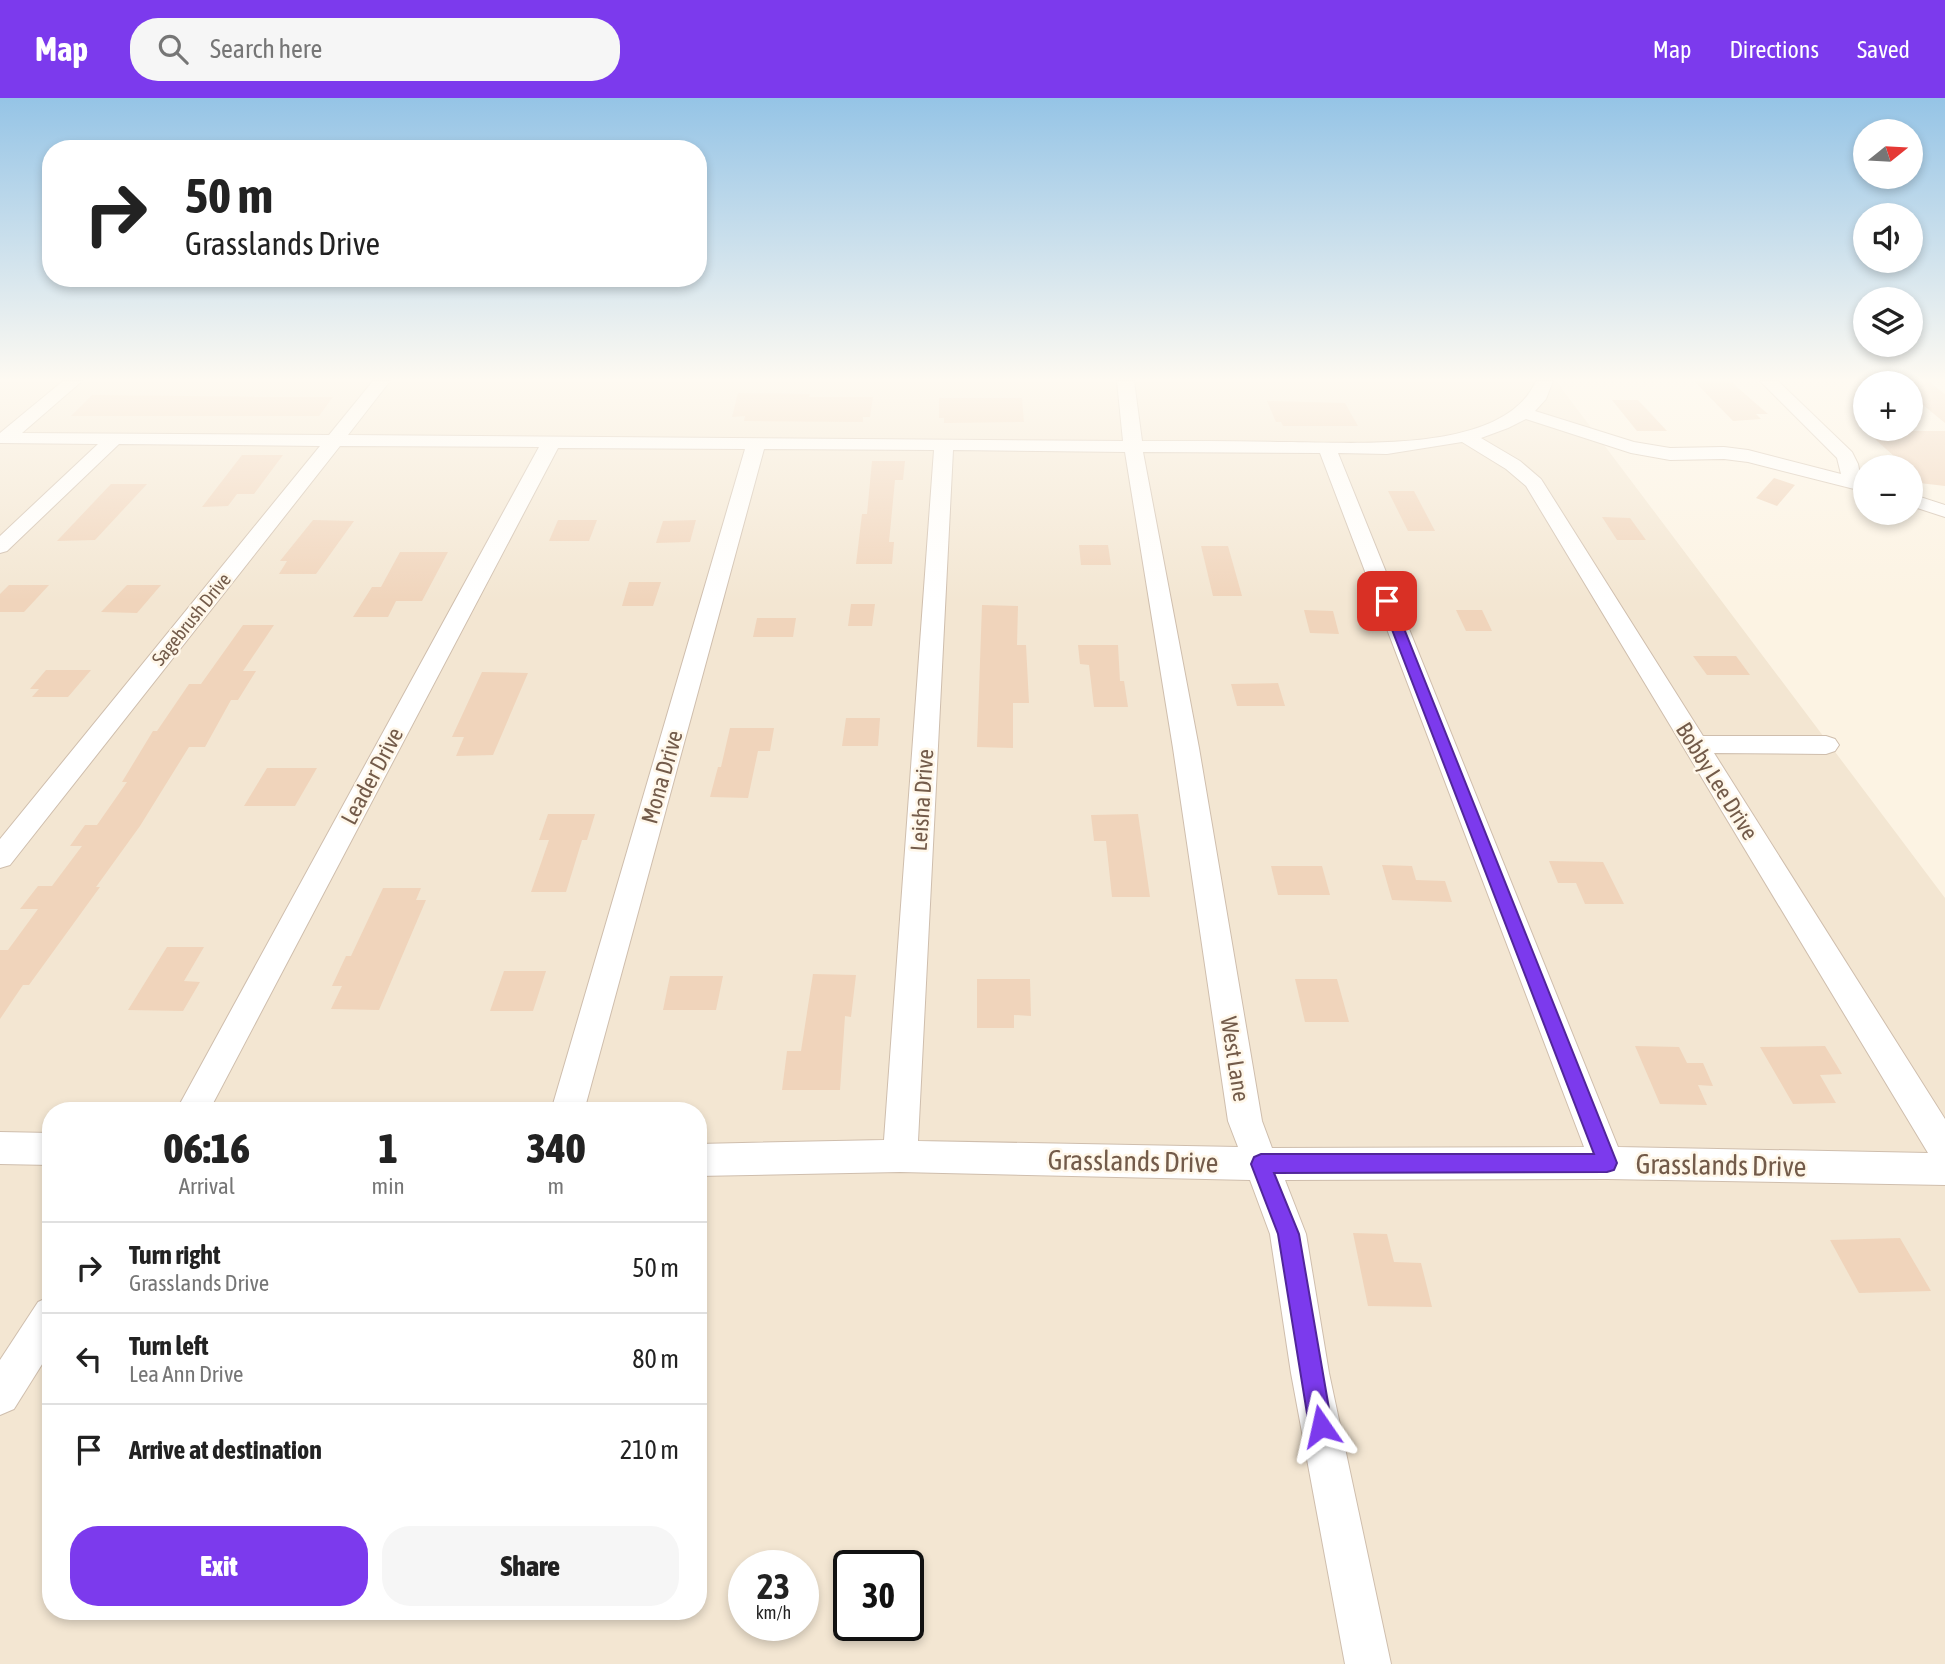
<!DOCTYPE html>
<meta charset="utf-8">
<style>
body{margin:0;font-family:"Asap Condensed",sans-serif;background:#f6f6f6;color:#222;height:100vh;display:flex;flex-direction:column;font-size:26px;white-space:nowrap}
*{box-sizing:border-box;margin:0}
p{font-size:23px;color:#767676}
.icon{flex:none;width:38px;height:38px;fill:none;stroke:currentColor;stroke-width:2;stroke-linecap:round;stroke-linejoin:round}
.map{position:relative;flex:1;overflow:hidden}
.sheet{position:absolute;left:42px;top:1004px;width:665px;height:518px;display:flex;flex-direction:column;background:#fff;border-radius:28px;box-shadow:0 4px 10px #0003}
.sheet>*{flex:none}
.guide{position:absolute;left:42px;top:42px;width:665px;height:147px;border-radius:28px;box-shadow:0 4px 10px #0003;background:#fff;color:#222;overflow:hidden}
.needle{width:46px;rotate:72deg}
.tools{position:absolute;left:1853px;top:21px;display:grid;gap:14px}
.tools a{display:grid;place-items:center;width:70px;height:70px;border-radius:50%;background:#fff;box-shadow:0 4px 10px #0003;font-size:35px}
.speed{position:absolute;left:728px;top:1452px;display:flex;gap:14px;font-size:35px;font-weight:700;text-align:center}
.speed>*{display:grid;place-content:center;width:91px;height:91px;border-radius:50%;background:#fff;box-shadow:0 4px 10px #0003;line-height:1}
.speed small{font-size:18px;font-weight:400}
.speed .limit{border:4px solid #111;border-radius:10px;background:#fff;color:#111}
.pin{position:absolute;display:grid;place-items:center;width:60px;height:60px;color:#fff;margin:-30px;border-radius:14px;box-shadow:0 4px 10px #0006}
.me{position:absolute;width:77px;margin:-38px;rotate:349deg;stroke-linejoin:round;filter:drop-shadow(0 0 5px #0008)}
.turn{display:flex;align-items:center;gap:24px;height:147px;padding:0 28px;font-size:32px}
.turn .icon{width:91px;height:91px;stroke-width:2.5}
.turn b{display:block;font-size:49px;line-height:60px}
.eta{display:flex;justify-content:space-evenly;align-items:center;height:119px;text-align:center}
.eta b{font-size:42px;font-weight:800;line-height:49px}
.cta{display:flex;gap:14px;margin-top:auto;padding:14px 28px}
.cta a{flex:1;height:80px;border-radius:28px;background:#7c3aed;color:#fff;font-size:28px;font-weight:800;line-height:80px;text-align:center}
.cta a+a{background:#f6f6f6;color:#222}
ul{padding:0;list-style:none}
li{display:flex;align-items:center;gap:21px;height:91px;padding:0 28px;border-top:2px solid #e0e0e0}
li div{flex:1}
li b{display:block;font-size:26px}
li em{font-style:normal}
header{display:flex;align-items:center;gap:42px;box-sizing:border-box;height:98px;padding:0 35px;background:#7c3aed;color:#fff}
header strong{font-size:33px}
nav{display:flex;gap:38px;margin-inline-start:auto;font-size:24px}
.search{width:490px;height:63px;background:#f6f6f6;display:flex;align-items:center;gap:18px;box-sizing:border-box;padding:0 24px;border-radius:28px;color:#767676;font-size:26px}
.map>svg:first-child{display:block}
.residential{fill:#f3e6d2;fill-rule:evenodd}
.building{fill:#f0d4bb}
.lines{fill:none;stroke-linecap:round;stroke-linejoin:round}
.minor-casing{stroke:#cfbead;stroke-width:2}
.minor{fill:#fff;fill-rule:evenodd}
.route{fill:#7c3aed;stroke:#51269a;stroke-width:2}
.labels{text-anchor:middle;stroke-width:5;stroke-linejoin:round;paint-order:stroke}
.far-street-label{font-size:19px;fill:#735b4a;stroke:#fff7e9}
.street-label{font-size:23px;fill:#735b4a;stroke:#fff7e9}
.near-street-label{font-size:28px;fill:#735b4a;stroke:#fff7e9}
</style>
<header>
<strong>Map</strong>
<div class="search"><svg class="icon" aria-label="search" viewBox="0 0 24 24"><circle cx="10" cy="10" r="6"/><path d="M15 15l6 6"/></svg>Search here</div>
<nav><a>Map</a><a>Directions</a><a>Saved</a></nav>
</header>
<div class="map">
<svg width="1945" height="1566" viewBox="0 0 1945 1566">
<rect width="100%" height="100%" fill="#fcf3e3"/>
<!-- residential -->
<path class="residential" d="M0 283H1556L1945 800V1566H0ZM51 1013H698V1514H51ZM744 1468H803V1528H744ZM849 1468H908V1528H849Z"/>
<!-- building -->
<g class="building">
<path d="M1694 283H1730L1768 316H1756L1761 321 1733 323Z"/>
<path d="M1894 283H1928L1945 296V325L1911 297V285Z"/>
<path d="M738 295 810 296 809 299H873L870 319H863V324L744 323 745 318 732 319Z"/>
<path d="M92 297 286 299H333L319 318H71Z"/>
<path d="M939 300H1022L1024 324 944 325V320H939Z"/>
<path d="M1612 302H1638L1667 333H1637Z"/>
<path d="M1267 303 1345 305 1358 328H1283L1281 324H1276Z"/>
<path d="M1866 333H1945V388L1911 384V368H1905Z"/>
<path d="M242 357H283L254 396H237L228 408 202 409Z"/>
<path d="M872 363H905L903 382H895L889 444H894L892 466H856L862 416H867Z"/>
<path d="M1774 380 1795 387 1777 408 1756 400Z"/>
<path d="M111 386H147L95 442 57 443Z"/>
<path d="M1388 393H1414L1435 433H1408Z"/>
<path d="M1602 419 1630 420 1646 442H1617Z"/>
<path d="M313 422 354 423 316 476H279L287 463H280Z"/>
<path d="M558 422H597L589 443H549Z"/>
<path d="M696 422 690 444 656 445 663 423Z"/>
<path d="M1079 447H1108L1111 467H1081Z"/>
<path d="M1201 448H1228L1242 498H1213Z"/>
<path d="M400 454H448L422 503H396L388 519H353L372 489H381Z"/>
<path d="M629 484H661L653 508H622Z"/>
<path d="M9 487H49L24 514H0V496Z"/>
<path d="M127 487H161L137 515 101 514Z"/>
<path d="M851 506H875L872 528H848Z"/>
<path d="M982 507 1018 508 1017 547H1026L1029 605H1013V650L977 649Z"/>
<path d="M1304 512 1333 513 1339 536 1310 535Z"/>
<path d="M1456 512H1482L1492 533H1466Z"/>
<path d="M757 520H796L793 539H753Z"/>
<path d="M243 527H274L243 573H256L238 602H231L205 649H189L140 728 96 789H100L29 887H23L0 921V852H8L38 811H20L38 788H52L82 748H70L85 727H97L127 684H122L153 633H157L189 586H201Z"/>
<path d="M1078 547H1118L1120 583H1124L1128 609H1094L1089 567 1080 566Z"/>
<path d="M1693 558H1736L1750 577H1707Z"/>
<path d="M46 572H91L68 599H32L39 591H30Z"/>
<path d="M482 574 528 575 493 657 456 658 464 639H452Z"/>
<path d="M1278 585 1285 608H1237L1231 586Z"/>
<path d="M846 620H880L878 648H842Z"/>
<path d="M730 630H774L770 653H758L748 700 710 699 718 669H721Z"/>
<path d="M267 670H317L295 708H244Z"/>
<path d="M548 716H595L587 742H582L566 794H531L549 742H539Z"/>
<path d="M1138 716 1150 799H1112L1106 743H1094L1091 717Z"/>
<path d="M1549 763 1603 764 1624 806H1585L1576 785H1558Z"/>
<path d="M1382 767 1412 768 1416 782 1445 783 1452 804 1392 802Z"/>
<path d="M1271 768H1322L1330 797H1278Z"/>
<path d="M383 790H421L416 802H426L379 912 331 911 342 888H332L346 858H351Z"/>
<path d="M167 849H204L184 883 200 884 183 913 128 912Z"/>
<path d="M504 873H546L533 913H490Z"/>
<path d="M813 876 856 877 851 919 845 918 840 992H782L787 953H801Z"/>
<path d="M670 878H723L716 912H663Z"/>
<path d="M977 881H1030L1031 918 1014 917V930H977Z"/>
<path d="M1295 881H1337L1349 924H1305Z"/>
<path d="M1635 948 1679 949 1687 965H1703L1713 988 1698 987 1707 1007 1660 1006Z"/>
<path d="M1825 948 1842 976 1820 977 1836 1005 1793 1006 1760 949Z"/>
<path d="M1353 1135 1387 1136 1394 1164 1421 1165 1432 1209 1368 1208Z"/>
<path d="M1900 1140 1931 1193 1859 1195 1830 1142Z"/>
</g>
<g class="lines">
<!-- minor casing -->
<g class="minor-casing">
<g id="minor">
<path d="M63 283H82L22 335 329 337 373 283H390L348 337 1123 343 1117 283H1134L1142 343C1189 343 1237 343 1285 344 1353 344 1504 357 1536 283H1553L1546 301 1535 313 1634 344 1670 350 1724 349 1748 352 1841 376 1837 360 1760 283H1778L1852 354 1858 366 1861 381 1866 382V394L1748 364 1724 361 1670 362 1631 355 1526 321 1508 330 1481 340 1520 363 1541 381 1703 638H1826L1835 641 1839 647 1835 653 1826 656 1714 655 1945 1021V1087L1607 1081 1285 1082 1306 1136 1329 1275 1391 1566H1345L1291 1275 1270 1136 1250 1082 900 1074 698 1078V1046L884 1042 934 352 764 351 584 1013H551L745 351 558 350 209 1013H176L539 349 340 348 10 767 0 770V741L320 348 119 346 7 453 0 455V438L98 346 0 345V335ZM1462 344 1506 371 1526 388 1928 1055 1618 1049 1338 355 1387 356ZM953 352 1125 354 1173 650 1228 1023 1238 1049 918 1043ZM1143 354 1320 355 1584 1049 1272 1050 1262 1023 1199 650Z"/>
<path d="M1911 396 1945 407V419L1911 408Z"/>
<path d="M0 1034 51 1035V1067L0 1066Z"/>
<path d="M51 1198V1252L14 1311 0 1317V1262L38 1204Z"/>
</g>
</g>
<!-- minor -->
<use href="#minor" class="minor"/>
</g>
<!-- sky -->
<linearGradient id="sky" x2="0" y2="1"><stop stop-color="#95c4e6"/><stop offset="0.56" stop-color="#fefaf2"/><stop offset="1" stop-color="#fefaf2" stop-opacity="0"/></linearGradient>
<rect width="1945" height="503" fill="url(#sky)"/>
<!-- route -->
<path class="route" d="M1387 500 1393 503 1617 1065 1614 1072 1607 1074 1274 1075 1299 1136 1332 1328 1329 1336 1321 1339 1313 1336 1309 1328 1278 1136 1251 1066 1254 1059 1261 1056H1594L1381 503Z"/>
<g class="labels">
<!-- far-street labels -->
<g class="far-street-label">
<text transform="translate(191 521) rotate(-51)" y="7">Sagebrush Drive</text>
</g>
<!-- street labels -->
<g class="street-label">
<text transform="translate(372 678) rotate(-62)" y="8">Leader Drive</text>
<text transform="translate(662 679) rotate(-74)" y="8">Mona Drive</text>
<text transform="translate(1717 683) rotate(58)" y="8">Bobby Lee Drive</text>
<text transform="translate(922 702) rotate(-86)" y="8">Leisha Drive</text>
<text transform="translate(1235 961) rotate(81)" y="8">West Lane</text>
</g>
<!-- near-street labels -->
<g class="near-street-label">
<text transform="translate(1133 1063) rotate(1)" y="10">Grasslands Drive</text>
<text transform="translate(1721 1067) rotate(1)" y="10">Grasslands Drive</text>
</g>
</g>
</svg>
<div class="tools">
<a><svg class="needle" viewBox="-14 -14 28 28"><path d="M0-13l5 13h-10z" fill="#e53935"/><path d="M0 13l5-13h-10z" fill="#767676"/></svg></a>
<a><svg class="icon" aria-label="sound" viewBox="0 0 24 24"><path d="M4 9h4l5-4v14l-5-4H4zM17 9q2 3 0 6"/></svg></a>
<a><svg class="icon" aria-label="layers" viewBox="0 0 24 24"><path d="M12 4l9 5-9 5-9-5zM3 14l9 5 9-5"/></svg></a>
<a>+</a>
<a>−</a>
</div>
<div class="speed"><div>23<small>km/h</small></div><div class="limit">30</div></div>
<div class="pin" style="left:1387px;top:503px;background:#d93025"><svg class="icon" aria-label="arrive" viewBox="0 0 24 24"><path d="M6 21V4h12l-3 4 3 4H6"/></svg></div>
<svg class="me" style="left:1321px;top:1328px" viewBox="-20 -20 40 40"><path d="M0-17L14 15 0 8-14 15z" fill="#7c3aed" stroke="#fff" stroke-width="4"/></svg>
<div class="guide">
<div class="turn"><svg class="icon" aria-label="right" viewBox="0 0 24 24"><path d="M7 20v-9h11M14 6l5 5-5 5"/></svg><div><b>50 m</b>Grasslands Drive</div></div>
</div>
<section class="sheet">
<div class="eta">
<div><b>06:16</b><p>Arrival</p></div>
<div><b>1</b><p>min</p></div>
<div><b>340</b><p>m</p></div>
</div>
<ul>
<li><svg class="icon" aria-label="right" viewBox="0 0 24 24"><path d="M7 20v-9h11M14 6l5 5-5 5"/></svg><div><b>Turn right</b><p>Grasslands Drive</p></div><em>50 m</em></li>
<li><svg class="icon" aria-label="left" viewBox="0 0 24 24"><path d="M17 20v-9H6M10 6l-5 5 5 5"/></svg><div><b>Turn left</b><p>Lea Ann Drive</p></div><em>80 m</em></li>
<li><svg class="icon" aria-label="arrive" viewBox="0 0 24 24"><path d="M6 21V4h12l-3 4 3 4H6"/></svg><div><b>Arrive at destination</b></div><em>210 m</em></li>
</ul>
<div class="cta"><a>Exit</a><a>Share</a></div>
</section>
</div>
